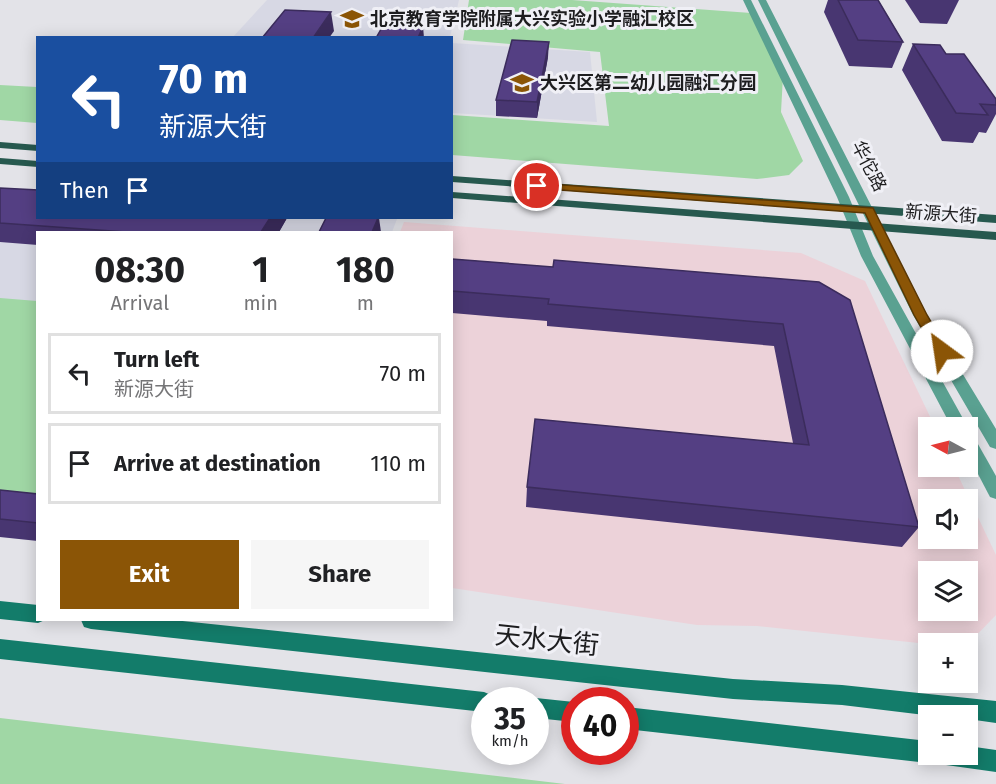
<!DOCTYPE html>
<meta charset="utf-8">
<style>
body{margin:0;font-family:"Fira Sans","Noto Sans SC",sans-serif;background:#f6f6f6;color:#202124;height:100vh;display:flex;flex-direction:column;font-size:22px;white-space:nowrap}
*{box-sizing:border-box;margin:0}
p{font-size:20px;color:#757577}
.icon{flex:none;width:33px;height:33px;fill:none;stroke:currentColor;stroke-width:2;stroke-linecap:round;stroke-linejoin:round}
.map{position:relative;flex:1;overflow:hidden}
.drawer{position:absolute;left:36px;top:231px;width:417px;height:390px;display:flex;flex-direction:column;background:#fff;border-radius:0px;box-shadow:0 3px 15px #0003}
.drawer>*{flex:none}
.hud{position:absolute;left:36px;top:36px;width:417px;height:183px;border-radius:0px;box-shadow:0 3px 15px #0003;background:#1a4fa0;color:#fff;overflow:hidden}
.needle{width:39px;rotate:277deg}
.fabs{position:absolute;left:918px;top:417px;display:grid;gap:12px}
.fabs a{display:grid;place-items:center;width:60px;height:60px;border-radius:0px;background:#fff;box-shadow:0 3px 15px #0003;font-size:30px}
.speed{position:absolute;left:471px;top:687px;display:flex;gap:12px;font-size:30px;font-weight:700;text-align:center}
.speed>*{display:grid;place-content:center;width:78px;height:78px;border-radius:50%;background:#fff;box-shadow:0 3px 15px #0003;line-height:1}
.speed small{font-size:15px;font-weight:400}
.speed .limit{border:9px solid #d22;background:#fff;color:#111}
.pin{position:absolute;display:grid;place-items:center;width:51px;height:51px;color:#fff;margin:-26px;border:3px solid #fff;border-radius:50%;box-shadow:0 2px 6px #0007}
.me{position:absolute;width:66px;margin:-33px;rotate:329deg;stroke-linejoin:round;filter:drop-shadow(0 0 4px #0008)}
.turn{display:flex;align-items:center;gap:21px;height:126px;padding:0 24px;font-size:27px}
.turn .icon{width:78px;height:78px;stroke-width:2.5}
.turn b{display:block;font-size:42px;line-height:51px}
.then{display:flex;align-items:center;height:57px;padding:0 24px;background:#0003;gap:12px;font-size:22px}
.eta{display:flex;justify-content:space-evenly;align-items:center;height:102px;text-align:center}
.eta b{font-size:36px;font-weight:700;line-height:42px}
.primary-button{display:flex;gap:12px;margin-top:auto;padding:12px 24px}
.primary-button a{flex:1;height:69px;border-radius:0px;background:#8b5506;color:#fff;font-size:24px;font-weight:700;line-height:69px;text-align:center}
.primary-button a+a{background:#f6f6f6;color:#202124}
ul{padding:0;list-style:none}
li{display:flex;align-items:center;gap:18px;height:81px;margin:0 12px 9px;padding:0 12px;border:3px solid #e0e0e0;border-radius:0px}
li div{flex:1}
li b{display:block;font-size:22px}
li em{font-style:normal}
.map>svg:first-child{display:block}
.commercial{fill:#ecd2d9;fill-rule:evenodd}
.built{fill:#d7d8e4}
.green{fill:#a0d7a5}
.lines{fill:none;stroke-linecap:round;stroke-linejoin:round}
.tertiary{fill:#5aa191;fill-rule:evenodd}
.secondary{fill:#137c6a;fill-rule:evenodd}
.primary{fill:#27594f;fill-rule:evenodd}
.wall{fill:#483671}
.shaded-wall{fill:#3b2c5c}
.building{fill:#543f83;stroke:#3b2c5c;stroke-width:1.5}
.route{fill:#8b5506;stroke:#5a3704;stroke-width:1.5}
.labels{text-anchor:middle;stroke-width:6;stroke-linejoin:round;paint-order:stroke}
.far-poi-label{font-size:18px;font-weight:bold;fill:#1d1d1f;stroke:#f0f0f6;text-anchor:start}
.far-street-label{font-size:18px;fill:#1d1d1f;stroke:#f0f0f6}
.near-street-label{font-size:26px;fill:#1d1d1f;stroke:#f0f0f6}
</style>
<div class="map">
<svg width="996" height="784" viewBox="0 0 996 784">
<rect width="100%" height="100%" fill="#e3e3e8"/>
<!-- commercial -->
<path class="commercial" d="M404 222 801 253 865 281 935 427 928 428V466L954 467 996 555V615L968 644H928L757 626 697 625 452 588V232H400ZM928 500H968V538H928ZM928 572H968V610H928Z"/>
<!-- built -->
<g class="built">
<path d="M267 0H459L450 37 232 38Z"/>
<path d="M452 43 590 52 597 122 452 113Z"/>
<path d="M0 188 38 218 397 219 392 232H38L37 541 0 537Z"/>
</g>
<!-- green -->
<g class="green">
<path d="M469 0H572L751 13 783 76 781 112 803 161 789 175 757 179 452 155V115L609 126 600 52 463 40Z"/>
<path d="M0 85 37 87V123L0 120Z"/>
<path d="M0 298 37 301V513L0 509Z"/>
<path d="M0 718 565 784H0Z"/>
</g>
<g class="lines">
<!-- tertiary -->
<g class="tertiary">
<path d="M743 0H751L849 197 873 256 966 424 968 428V429L952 428 861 256 837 197Z"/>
<path d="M758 0H766L927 315 996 429V449L990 447 913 315Z"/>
<path d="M968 435 974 437 996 476V499L990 497 968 455Z"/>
</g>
<!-- secondary -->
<g class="secondary">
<path d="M0 601 38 605V620H45L38 623 0 619Z"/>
<path d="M81 620H173L733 679 842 685 996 701V723L968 719V716H933L842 705 733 699 91 629 84 627Z"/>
<path d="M0 639 484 692 491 695 494 700H484V712L0 659Z"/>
<path d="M536 698 574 702V722L536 718V700H529Z"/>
<path d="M626 707 928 741V754H968V746L996 750V772L946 765 938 762 937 758 928 763 626 729Z"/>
</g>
<!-- primary -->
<g class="primary">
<path d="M0 142 38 145V151L0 148Z"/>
<path d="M0 158 38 161V167L0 164Z"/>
<path d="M452 176 996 215V223L452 182Z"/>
<path d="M452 192 996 232V240L452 198Z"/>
</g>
</g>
<!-- wall -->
<g class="wall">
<path d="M828 0H878L903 42 892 68 849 66 824 12Z"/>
<path d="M905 0H959L947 24 920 23Z"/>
<path d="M913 44 946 54 996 99V114L986 133 979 132 973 143 942 141 902 70Z"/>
<path d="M548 57 537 118 496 116V100Z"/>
<path d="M0 188 287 218 279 232H38V245L0 242Z"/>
<path d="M452 259 553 267 819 282 919 527 902 547 526 507 527 487 793 443 774 346 547 326V321L452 313Z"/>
<path d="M0 490 38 494V541L0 537Z"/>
</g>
<!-- shaded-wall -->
<g class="shaded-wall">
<path d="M331 12 334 31 329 38H313Z"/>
<path d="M423 26 424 38H418Z"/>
<path d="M549 42 548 57 537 118V102Z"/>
<path d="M270 218H287L279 232H261Z"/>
<path d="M378 218H379L381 232H372Z"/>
</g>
<!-- building -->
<g class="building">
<path d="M838 0H878L903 42 858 40Z"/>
<path d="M285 10 331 12 313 38H262Z"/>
<path d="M384 24 423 26 418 38H376Z"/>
<path d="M512 40 549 42 537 102 496 100Z"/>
<path d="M913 44 940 45 946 54H964L996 99V105L980 104 988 115 956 113Z"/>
<path d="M0 188 38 190V218H270L261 232H126L0 223Z"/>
<path d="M326 218H378L372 232H319Z"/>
<path d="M452 259 553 267 554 260 819 282 850 300 919 527 527 487 535 419 809 445 783 324 548 304 549 299 452 291Z"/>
<path d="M0 490 38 494V523L0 519Z"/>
</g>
<!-- route -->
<path class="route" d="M537 183 873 208 927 315 948 351 942 356 937 355 914 315 865 213 534 188V184Z"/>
<!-- icons -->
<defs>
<g id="school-bare" transform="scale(1.8)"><path d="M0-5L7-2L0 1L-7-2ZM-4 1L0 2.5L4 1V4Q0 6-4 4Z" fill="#8b5506" stroke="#f0f0f6" stroke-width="2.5" paint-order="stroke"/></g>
</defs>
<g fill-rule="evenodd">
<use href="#school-bare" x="352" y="19"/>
<use href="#school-bare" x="522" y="83"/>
</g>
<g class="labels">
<!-- far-poi labels -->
<g class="far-poi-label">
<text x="370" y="25">北京教育学院附属大兴实验小学融汇校区</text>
<text x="540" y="89">大兴区第二幼儿园融汇分园</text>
</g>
<!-- far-street labels -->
<g class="far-street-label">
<text transform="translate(869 166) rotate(63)" y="6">华佗路</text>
<text transform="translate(941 214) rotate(4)" y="6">新源大街</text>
</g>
<!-- near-street labels -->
<g class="near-street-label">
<text transform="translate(547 640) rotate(6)" y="9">天水大街</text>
</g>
</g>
</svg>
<div class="fabs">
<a><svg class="needle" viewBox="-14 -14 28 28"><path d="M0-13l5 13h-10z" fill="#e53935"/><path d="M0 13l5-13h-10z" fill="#757577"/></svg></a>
<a><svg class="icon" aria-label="sound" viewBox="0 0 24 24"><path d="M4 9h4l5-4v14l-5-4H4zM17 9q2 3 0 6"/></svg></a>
<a><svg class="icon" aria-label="layers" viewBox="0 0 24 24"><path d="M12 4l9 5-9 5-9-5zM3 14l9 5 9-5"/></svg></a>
<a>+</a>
<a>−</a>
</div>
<div class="speed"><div>35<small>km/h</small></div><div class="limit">40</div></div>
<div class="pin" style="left:537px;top:186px;background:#d93025"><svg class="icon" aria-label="arrive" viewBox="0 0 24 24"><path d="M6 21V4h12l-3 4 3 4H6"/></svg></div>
<svg class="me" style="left:942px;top:351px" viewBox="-20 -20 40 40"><circle r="19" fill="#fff"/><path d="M0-13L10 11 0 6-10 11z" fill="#8b5506"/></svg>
<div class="hud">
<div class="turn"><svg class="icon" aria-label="left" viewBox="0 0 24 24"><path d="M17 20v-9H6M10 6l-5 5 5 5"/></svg><div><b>70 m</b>新源大街</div></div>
<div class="then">Then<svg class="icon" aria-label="arrive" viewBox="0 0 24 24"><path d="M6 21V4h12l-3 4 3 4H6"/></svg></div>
</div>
<section class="drawer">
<div class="eta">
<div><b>08:30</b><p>Arrival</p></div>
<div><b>1</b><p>min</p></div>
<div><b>180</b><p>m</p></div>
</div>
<ul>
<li><svg class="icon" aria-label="left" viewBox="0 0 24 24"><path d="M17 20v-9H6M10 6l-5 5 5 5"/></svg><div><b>Turn left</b><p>新源大街</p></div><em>70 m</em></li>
<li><svg class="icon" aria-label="arrive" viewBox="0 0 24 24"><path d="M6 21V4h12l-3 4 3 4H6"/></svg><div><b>Arrive at destination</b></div><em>110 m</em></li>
</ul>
<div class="primary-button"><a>Exit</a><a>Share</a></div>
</section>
</div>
